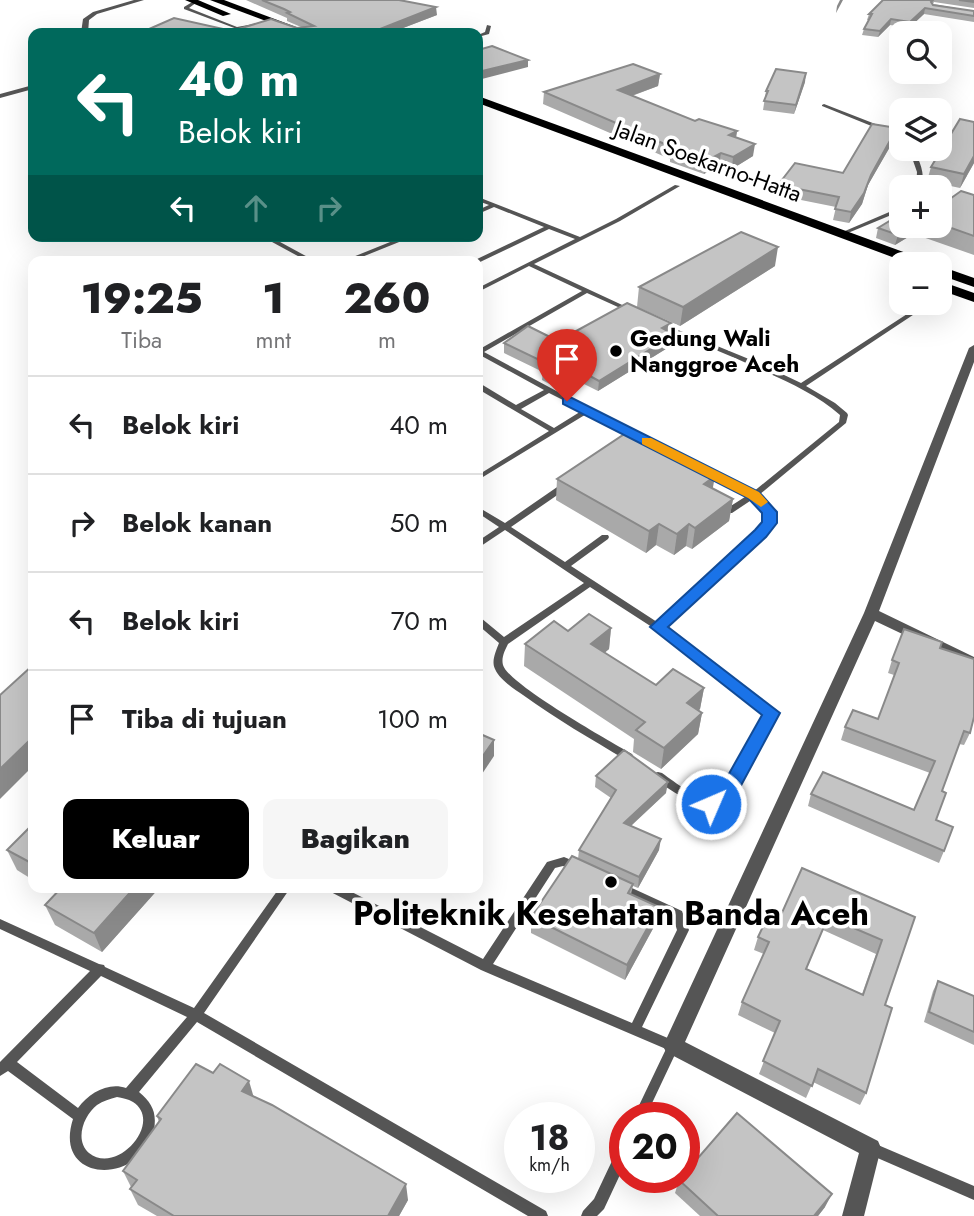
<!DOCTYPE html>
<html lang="id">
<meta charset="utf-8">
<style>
body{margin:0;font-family:Jost,sans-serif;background:#f6f6f6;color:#202124;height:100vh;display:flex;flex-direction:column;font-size:26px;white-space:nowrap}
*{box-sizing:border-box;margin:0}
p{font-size:23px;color:#757577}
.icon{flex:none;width:38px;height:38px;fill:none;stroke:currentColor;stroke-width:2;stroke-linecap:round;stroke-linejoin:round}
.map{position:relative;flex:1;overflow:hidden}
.sheet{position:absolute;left:28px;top:256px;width:455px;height:637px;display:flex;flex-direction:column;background:#fff;border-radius:14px;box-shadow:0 7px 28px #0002}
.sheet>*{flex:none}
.top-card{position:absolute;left:28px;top:28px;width:455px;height:214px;border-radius:14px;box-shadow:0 7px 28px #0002;background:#00695c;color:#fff;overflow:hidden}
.buttons{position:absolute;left:889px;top:21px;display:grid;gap:14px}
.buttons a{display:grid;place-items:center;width:63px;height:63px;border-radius:14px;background:#fff;box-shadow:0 7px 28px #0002;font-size:35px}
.speed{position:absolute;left:504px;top:1102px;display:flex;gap:14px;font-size:35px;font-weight:700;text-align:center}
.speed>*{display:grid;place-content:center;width:91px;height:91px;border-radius:50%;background:#fff;box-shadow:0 7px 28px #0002;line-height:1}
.speed small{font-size:18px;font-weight:400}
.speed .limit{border:10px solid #d22;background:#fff;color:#111}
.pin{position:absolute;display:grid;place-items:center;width:60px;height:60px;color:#fff;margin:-72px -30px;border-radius:50% 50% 50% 0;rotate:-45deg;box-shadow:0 0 7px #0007}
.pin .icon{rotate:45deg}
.me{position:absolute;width:77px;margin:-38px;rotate:45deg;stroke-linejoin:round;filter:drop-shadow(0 0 5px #0008)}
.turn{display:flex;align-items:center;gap:24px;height:147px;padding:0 35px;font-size:32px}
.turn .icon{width:91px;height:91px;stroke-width:2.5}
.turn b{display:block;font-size:49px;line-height:60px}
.lanes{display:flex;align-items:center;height:66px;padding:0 35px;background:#0003;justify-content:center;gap:35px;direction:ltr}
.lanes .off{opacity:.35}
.eta{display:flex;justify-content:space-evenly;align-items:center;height:119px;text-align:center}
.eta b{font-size:42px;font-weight:800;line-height:49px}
.button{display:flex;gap:14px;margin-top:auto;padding:14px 35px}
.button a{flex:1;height:80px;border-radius:14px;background:#000;color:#fff;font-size:28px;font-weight:800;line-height:80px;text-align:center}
.button a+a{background:#f6f6f6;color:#202124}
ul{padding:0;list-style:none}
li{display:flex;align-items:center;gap:21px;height:98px;padding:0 35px;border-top:2px solid #e0e0e0}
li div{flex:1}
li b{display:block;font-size:26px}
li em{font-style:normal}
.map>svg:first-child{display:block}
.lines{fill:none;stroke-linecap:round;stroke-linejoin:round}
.service{fill:#555;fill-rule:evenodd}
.minor{fill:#555;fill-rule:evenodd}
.trunk{fill:#000;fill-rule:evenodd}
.wall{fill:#a9a9a9;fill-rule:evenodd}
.shaded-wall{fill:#898989}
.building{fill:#c4c4c4;stroke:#898989;stroke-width:2;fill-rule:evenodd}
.route{fill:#1a73e8;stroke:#114b97;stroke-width:2}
.slow{fill:#f59e0b}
.poi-dot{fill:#000;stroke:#fff;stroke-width:2.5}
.labels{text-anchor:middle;stroke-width:7;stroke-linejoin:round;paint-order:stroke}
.far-street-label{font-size:23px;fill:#000;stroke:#fff}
.far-poi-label{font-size:23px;font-weight:bold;fill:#000;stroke:#fff;text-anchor:start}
.near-poi-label{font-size:33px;font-weight:bold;fill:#000;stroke:#fff}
</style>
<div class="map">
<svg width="974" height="1216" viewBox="0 0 974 1216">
<rect width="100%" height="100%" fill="#fff"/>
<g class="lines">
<!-- service -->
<g class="service">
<path d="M194 1 197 2 189 8 237 27 254 24 256 25 237 29 184 9V7Z"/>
<path d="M487 25 491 26 489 34 478 37V35L485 32Z"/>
<path d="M824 104 901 134V138L822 106V105Z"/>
<path d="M909 149H913C920 161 925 173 922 187H916L917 172Z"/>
<path d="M675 185 680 186 620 221 534 264 633 310V312H629L587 293 484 352 642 437 638 439H635L588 413 478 480V475L549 431 478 389V384H481L516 405 544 390 478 354V350L582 291 529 266 478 292V288L575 239 549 229 478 263V261H474L475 260 544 227 494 207 478 214V210L489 205 478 201V197L580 237 616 219ZM549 393 583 410 554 428 521 409Z"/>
<path d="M901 207V211L843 235 838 234Z"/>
<path d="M261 236H269L315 261H307Z"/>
<path d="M405 236H414L352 261H343Z"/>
<path d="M924 303H931L806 386 835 403 847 413 848 415 846 423 759 495 773 512 772 525 664 627 774 710 776 713 727 803C698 811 677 794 654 779L653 776 654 773 658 772 662 773C679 785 697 801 720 797L766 714 655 629 590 587 508 644C505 650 501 658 503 665 508 684 611 742 632 754L634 757 632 760 629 761 626 760C591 739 556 719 523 695 513 688 500 680 495 669 491 661 496 651 499 643L478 625V617L481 618 504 637 584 583 505 530 478 548V541L499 527 478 513V507L505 523 563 483H569L570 485 569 487 511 527 565 562 602 535H608L609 537 608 539 571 566 657 622 765 522V512L753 499 732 513H726L725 511 726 509 748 495 651 447 650 445 651 443H657L753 492 839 422 840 415C819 396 792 384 766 372 730 355 693 341 657 325V323H661L761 364 801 383Z"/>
<path d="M564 857 581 864 582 867 581 870 577 872 563 866 555 868 493 964 632 1023 677 930 673 917 617 891 616 888 617 885 621 883 682 911 689 930 642 1027 677 1042 679 1046 645 1118H633L666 1049 481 970 327 890 326 887H342L483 959 547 862Z"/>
<path d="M280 887H291L204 1013 546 1211 548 1216H528L197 1022 139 1092C152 1103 157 1112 154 1130 141 1186 52 1184 73 1119L8 1071 0 1076V1062L90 971 0 929V919L99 964 104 965 105 967 194 1008ZM101 976 187 1017 126 1088C108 1082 89 1093 78 1108L17 1062ZM117 1097C122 1098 128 1099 133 1102 164 1122 117 1176 89 1153 74 1140 84 1115 97 1105 103 1101 110 1099 117 1097Z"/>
<path d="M871 1142 974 1186V1200L866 1153 865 1148 866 1143Z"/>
<path d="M625 1143V1164L604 1209 597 1216H581L583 1211 594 1199 620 1144Z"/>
</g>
<!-- minor -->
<g class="minor">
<path d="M134 0H144L97 14 89 20 88 33H81L83 19 93 12Z"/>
<path d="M33 85V89L0 98V94Z"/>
<path d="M974 345V362L879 611 974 657V668L875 621 685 1042 878 1141 881 1148 864 1216H842L859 1153 666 1052 663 1046 864 613 969 348Z"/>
</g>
<!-- trunk -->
<g class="trunk">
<path d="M185 0H198L231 14 223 16Z"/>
<path d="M210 0H224L312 33H298Z"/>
<path d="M478 96 928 261 930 264H911L478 103Z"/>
<path d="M940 266 974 278V287L940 275Z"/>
<path d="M940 281 974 293V302L940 290Z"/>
</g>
</g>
<!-- wall -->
<g class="wall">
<path d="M246 0H399L437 15 390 33H140L232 31 301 27 287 21V18Z"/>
<path d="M883 0H974V8L934 2 933 4 974 11V22L924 14 909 28 890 25 878 37 862 35 864 29 869 20H867L869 14Z"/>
<path d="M660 74 658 86 632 96 695 121 737 131 736 138 753 156 732 169 719 165 704 174 670 162V159L543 104 544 92Z"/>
<path d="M805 82 794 114 763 110 766 91Z"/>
<path d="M897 128 895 138 868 185 862 204 849 223 833 220 836 207 776 195 778 185 843 173Z"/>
<path d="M974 163 960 188 927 181 931 167Z"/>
<path d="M974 195V255L917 235 918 231 895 245 876 238 878 228 901 226H940V206Z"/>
<path d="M775 266 680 326 637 307 639 287Z"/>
<path d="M669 333V347L598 391 578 381 563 391 542 380 543 372 504 353V343L558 341Z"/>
<path d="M557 479 712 489 733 499 729 521 692 549 686 546 674 555 656 545 646 553 556 500Z"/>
<path d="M611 628 609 649 604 653 656 685 704 688 700 709 698 711 702 713 698 734 661 769 633 752 634 739 524 666 525 644 568 631Z"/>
<path d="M940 648 970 733 964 745 959 744 942 791 936 820 944 851 939 863 808 806 811 794 914 810 930 773 841 740 845 727 878 719 894 675 888 673 892 660Z"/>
<path d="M596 776 666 793 631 826 659 850 638 888 633 886 631 894 656 923 625 980 531 933V917L578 859 579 850 611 798 595 787Z"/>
<path d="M33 824V880L17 870 7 850Z"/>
<path d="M47 887H160L102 952 55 925 45 905 57 893Z"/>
<path d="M781 915 915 917 885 1005 866 1093 860 1105 813 1082 806 1098 759 1074 775 1033 738 1015 742 1002 764 954 754 950 758 937ZM823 930 876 954 862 994 806 969Z"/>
<path d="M938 981 974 996V1045L924 1022 933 991Z"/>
<path d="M254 1096 408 1200 399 1216H157L138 1205 130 1189 131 1187 123 1171 159 1122 157 1116Z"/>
<path d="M679 1180 825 1207 818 1216H700L675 1193Z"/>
</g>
<!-- shaded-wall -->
<g class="shaded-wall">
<path d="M840 0H843L836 13 837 6Z"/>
<path d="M436 7 437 15 390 33H370Z"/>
<path d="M925 8 924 14 909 28 910 22Z"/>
<path d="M891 19 890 25 878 37 880 31Z"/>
<path d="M528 60V67L478 80V72Z"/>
<path d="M806 73 805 82 794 114 796 105Z"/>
<path d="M660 74 658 86 617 101 618 90Z"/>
<path d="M897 128 895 138 868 185 862 204 849 223 851 212Z"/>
<path d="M737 131 735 143 729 135Z"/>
<path d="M755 144 753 156 732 169 733 157Z"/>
<path d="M721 153 719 165 704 174 706 161Z"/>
<path d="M974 156V163L960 188 964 174Z"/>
<path d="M913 226H920L918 231 895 245 898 235Z"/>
<path d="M778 247 775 266 680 326 683 307Z"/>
<path d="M671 323 669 347 598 391 599 381 662 328Z"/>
<path d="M579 370 578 381 563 391V380Z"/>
<path d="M715 476 711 498 704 484Z"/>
<path d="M733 499 729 521 692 549 695 528Z"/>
<path d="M659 524 656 545 646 553 649 531Z"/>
<path d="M689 524 686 546 674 555 677 534Z"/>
<path d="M611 628 609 649 589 666 591 644Z"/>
<path d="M704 688 700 709 683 725 687 703Z"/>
<path d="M702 713 698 734 661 769 664 748Z"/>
<path d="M33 737V766L0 799V769Z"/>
<path d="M494 740V756L478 780V763Z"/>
<path d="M668 782 666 793 622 834 624 823Z"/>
<path d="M661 839 659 850 638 888 639 877Z"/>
<path d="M135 887H160L102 952 94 933Z"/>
<path d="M659 907 656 923 625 980 627 965Z"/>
<path d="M249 1081 254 1098 242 1091Z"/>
<path d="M406 1184 408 1200 399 1216H388Z"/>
<path d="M832 1194 825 1207 818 1216H814Z"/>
</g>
<!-- building -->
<g class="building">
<path d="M262 0H399L436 7 370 33 360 32 356 33H140L174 18 232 31 271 19 297 28 314 26 287 13 290 12 284 9Z"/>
<path d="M883 0H933L931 2 933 5 974 11V16L925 8 910 22 891 19 880 31 864 29 872 14H869Z"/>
<path d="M959 0H974V2Z"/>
<path d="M492 46 528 60 478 72V50Z"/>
<path d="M633 64 660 74 618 90 695 121 699 119 737 131 729 135 755 144 733 157 721 153 706 161 671 150 674 148 544 92Z"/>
<path d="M776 69 806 73 796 105 764 101 768 91H766Z"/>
<path d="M960 119 974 122V156L964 174 931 167Z"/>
<path d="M872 124 897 128 871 175 864 193 851 212 835 209 839 197 778 185 795 163 843 173Z"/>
<path d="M961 191 974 195V236L940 224V206Z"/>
<path d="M901 214V226H913L898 235 878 228Z"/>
<path d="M741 232 778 247 683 307 639 287Z"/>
<path d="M627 303 671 323 662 328 669 332 665 335 670 337 599 381 579 370 563 380 543 369 550 365 504 343 528 326 558 341Z"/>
<path d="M629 431 715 476 704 484 733 499 695 528 689 524 677 534 659 524 649 531 557 479Z"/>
<path d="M589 614 611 628 591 644 656 685 673 669 704 688 687 703 702 713 664 748 636 730 645 722 525 644 554 621 568 631Z"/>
<path d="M904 629 942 642 940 648 974 659V717L970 733 964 731 942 791 946 793 936 820 953 827 944 851 811 794 823 772 914 810 935 761 845 727 853 710 878 719 899 663 892 660Z"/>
<path d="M33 665V737L0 769V695Z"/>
<path d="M478 733 494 740 478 763Z"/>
<path d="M624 750 668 782 624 823 661 839 639 877 579 850 616 790 596 776Z"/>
<path d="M33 824V864L7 850Z"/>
<path d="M572 856 633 884 628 893 659 907 627 965 531 917Z"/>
<path d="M802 868 915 917 885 1005 892 1008 866 1093 818 1069 812 1086 763 1061 780 1021 742 1002 769 942 758 937 771 910 781 915ZM828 917 882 940 863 995 806 969Z"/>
<path d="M62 887H135L94 933 45 905Z"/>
<path d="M938 981 974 996V1032L929 1012Z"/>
<path d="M196 1064 213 1073 220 1064 249 1081 242 1091 272 1105 406 1184 388 1216H174L130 1189 137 1180 123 1171 161 1119 157 1116Z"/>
<path d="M737 1113 832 1194 814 1216H718L679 1180 681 1178H684V1174Z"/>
</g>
<!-- route -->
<path class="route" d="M563 398H572L759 492 777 512V523L766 537 668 627 780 713 730 806 711 811 702 804 705 799 717 795 762 715 650 627 755 530 762 522V513L748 498 563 404Z"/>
<!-- slow -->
<path class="slow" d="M642 438H651L759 492 768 502 761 507 748 498 642 444Z"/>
<!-- markers -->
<g class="poi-dot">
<circle cx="616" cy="351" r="7"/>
<circle cx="611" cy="882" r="7"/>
</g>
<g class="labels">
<!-- far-street labels -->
<g class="far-street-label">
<text transform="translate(708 161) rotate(20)" y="8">Jalan Soekarno-Hatta</text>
</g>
<!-- far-poi labels -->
<g class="far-poi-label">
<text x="630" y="346">Gedung Wali<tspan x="630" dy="26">Nanggroe Aceh</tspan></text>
</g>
<!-- near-poi labels -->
<g class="near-poi-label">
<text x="611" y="925">Politeknik Kesehatan Banda Aceh</text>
</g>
</g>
</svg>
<div class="buttons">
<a><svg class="icon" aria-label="search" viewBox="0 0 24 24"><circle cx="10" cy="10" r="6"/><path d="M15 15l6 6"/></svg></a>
<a><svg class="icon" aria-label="layers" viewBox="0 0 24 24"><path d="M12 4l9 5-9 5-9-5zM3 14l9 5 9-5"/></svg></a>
<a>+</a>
<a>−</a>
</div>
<div class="speed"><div>18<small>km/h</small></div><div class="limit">20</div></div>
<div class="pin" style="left:567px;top:401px;background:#d93025"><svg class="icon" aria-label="arrive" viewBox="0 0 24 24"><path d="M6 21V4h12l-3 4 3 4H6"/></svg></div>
<svg class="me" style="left:711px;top:804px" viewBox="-20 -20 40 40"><circle r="17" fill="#1a73e8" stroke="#fff" stroke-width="3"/><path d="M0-11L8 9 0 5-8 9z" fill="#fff"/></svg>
<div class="top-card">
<div class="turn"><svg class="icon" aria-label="left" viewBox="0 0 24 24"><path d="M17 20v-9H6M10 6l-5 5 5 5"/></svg><div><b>40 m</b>Belok kiri</div></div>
<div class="lanes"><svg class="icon" aria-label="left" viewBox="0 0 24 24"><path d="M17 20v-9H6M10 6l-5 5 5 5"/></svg><svg class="icon off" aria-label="ahead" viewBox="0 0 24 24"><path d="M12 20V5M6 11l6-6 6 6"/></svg><svg class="icon off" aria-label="right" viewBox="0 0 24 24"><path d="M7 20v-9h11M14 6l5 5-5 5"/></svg></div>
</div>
<section class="sheet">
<div class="eta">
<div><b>19:25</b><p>Tiba</p></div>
<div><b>1</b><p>mnt</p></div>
<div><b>260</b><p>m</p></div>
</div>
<ul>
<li><svg class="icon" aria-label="left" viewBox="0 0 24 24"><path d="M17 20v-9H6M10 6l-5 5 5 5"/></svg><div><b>Belok kiri</b></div><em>40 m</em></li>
<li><svg class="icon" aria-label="right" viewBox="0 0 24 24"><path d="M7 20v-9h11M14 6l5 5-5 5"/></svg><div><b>Belok kanan</b></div><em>50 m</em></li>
<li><svg class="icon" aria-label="left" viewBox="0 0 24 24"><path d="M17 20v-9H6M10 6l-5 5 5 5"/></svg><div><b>Belok kiri</b></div><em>70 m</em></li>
<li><svg class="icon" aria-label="arrive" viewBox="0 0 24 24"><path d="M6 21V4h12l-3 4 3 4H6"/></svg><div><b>Tiba di tujuan</b></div><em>100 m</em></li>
</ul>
<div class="button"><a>Keluar</a><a>Bagikan</a></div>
</section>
</div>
